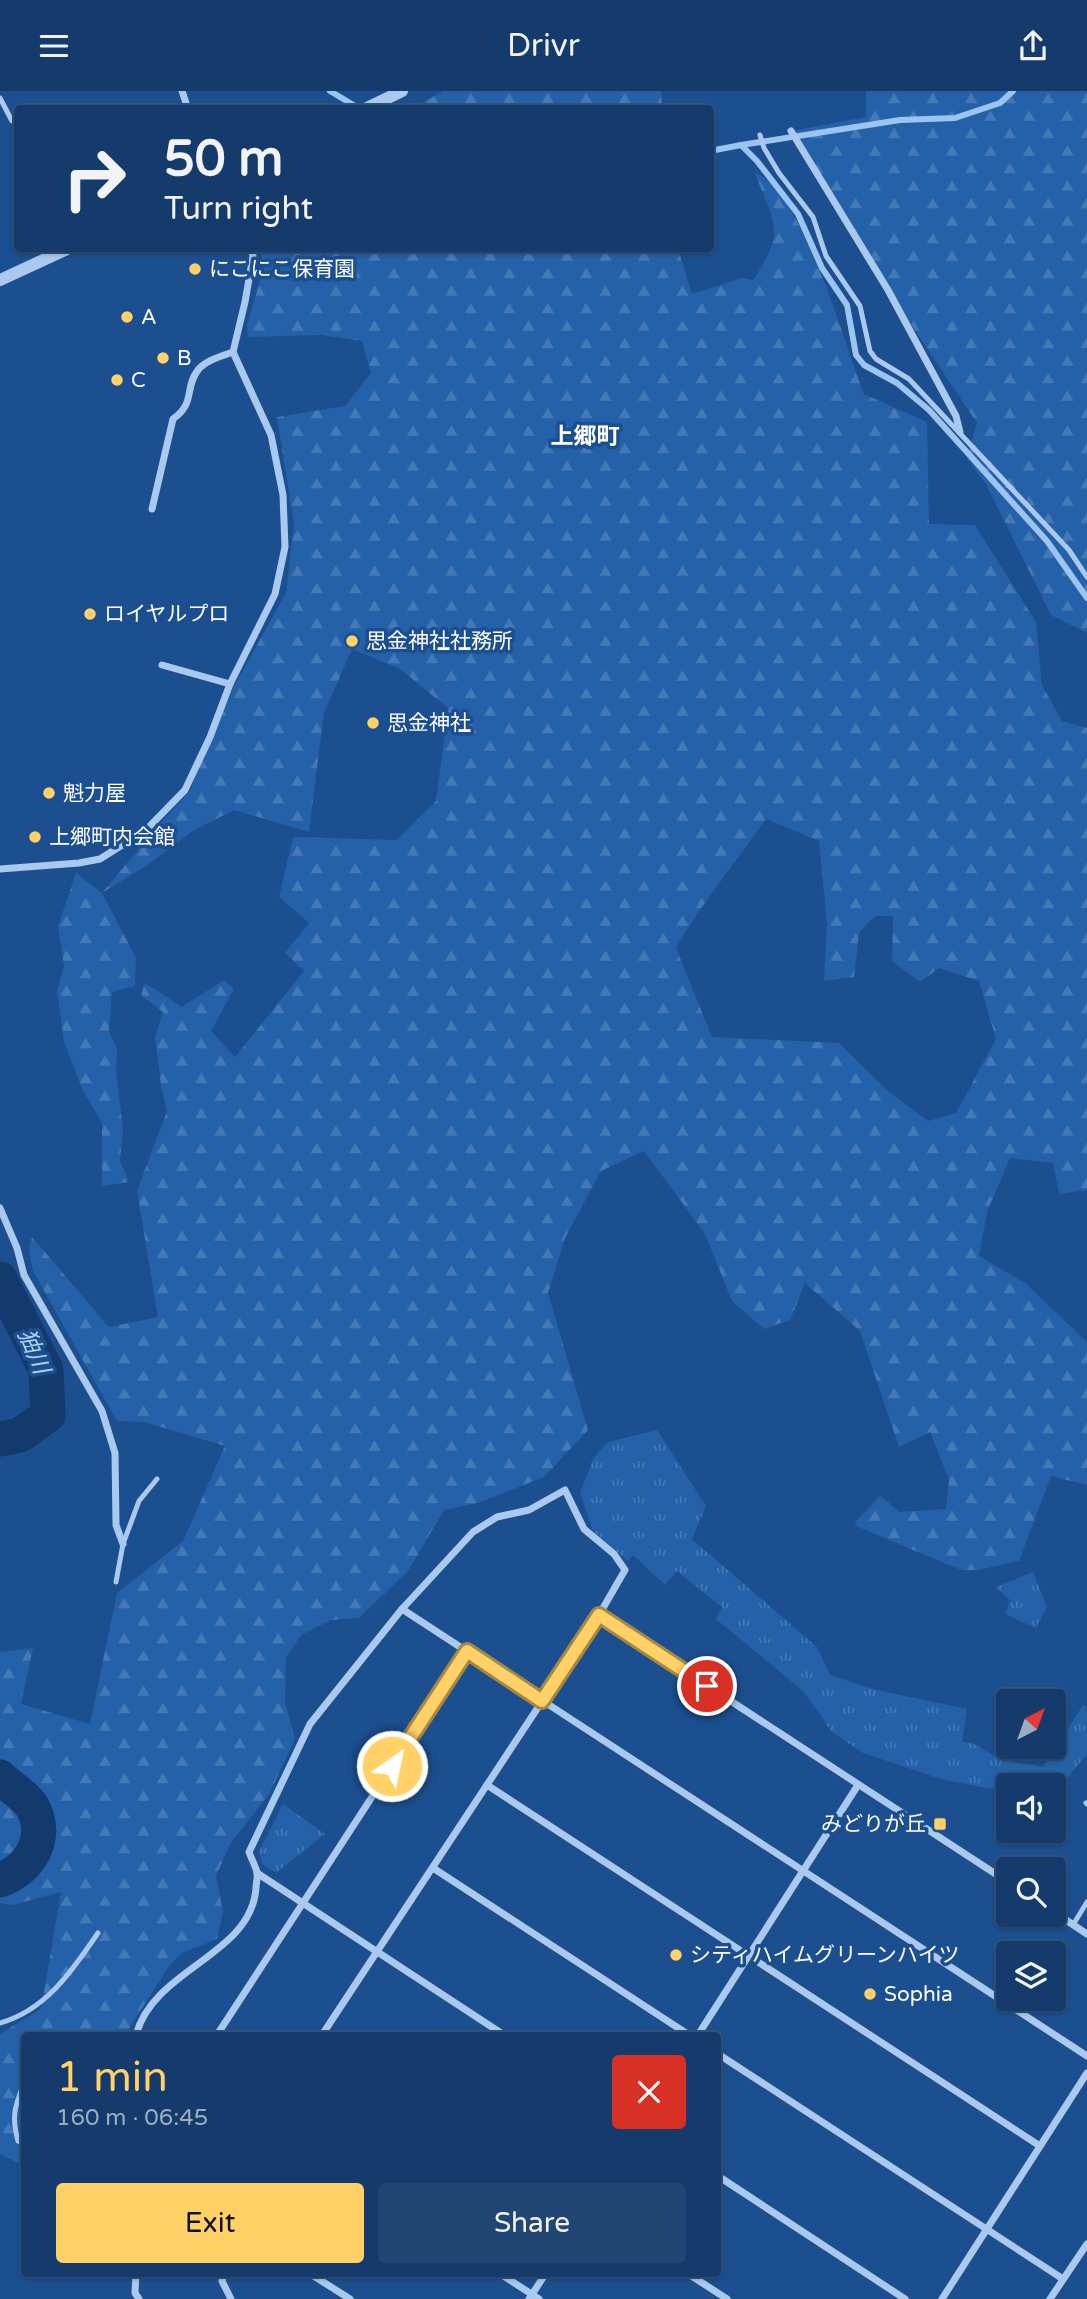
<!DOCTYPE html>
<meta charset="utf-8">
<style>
body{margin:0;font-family:"Varela Round","Noto Sans JP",sans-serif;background:#214673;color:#f1f3f6;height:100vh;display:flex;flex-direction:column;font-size:26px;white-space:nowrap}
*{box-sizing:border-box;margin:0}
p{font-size:23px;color:#9dadc1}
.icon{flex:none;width:38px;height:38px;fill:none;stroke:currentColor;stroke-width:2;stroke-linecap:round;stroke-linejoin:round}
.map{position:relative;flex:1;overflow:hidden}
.details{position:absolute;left:21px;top:1941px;width:700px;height:245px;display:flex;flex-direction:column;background:#143b6b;border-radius:7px;box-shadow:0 2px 5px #0004,0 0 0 2px #33557e}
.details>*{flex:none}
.guide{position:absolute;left:14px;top:14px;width:700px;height:147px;border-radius:7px;box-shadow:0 2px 5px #0004,0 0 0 2px #33557e;background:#143b6b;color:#f1f3f6;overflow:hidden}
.needle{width:46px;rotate:41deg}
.controls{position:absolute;left:996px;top:1598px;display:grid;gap:14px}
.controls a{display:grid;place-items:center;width:70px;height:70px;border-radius:7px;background:#143b6b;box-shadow:0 2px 5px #0004,0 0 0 2px #33557e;font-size:35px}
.pin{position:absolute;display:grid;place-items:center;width:60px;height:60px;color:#fff;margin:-30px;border:4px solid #fff;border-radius:50%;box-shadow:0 2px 7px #0007}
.me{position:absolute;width:77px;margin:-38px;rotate:33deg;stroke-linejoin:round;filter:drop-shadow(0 0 5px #0008)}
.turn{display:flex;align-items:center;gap:24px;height:147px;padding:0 35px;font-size:32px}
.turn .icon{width:91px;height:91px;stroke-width:2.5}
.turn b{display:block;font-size:49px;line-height:60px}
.round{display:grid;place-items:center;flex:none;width:74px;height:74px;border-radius:7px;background:#214673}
.head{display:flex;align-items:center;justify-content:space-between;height:119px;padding:0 35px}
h1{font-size:42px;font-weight:600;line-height:52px;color:#ffd166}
.cta{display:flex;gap:14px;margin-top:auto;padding:14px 35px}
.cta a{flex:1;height:80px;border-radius:7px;background:#ffd166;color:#111;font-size:28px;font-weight:600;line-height:80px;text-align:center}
.cta a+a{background:#214673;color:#f1f3f6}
header{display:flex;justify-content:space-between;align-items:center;height:91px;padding:0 35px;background:#143b6b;font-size:32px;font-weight:600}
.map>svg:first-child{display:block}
.grass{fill:url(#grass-tufts)}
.forest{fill:url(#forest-firs);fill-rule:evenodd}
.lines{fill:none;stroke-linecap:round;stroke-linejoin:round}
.stream{stroke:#9cc4f0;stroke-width:6}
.river{stroke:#123a6d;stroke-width:35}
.service{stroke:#a9c9ee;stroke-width:5}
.minor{stroke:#a9c9ee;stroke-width:7}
.tertiary{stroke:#a9c9ee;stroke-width:12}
.route-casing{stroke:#a68842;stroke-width:18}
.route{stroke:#ffd166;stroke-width:12}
.poi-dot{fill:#ffd166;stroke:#1b4f8f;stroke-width:2.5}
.labels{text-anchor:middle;stroke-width:7;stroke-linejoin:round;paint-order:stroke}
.poi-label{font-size:21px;fill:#fff;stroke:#1b4f8f;text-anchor:start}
.neighbourhood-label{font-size:23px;font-weight:bold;fill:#fff;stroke:#1b4f8f}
.water-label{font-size:23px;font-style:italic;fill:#b5d3f5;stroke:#1b4f8f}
</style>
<header><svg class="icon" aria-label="menu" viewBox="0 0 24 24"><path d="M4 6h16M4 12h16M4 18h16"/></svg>Drivr<svg class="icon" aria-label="share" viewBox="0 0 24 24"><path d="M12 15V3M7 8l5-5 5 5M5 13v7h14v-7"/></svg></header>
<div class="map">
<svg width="1087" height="2208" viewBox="0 0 1087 2208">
<defs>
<pattern id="grass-tufts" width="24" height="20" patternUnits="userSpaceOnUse" patternTransform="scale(1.75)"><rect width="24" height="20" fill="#2461a8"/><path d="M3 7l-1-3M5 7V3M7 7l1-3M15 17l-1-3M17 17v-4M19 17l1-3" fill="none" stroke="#4579b5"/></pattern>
<pattern id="forest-firs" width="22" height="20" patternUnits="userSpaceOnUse" patternTransform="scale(1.75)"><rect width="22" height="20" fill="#2461a8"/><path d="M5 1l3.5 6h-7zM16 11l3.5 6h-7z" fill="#4579b5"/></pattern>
</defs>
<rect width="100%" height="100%" fill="#1b4f8f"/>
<!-- grass -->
<g class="grass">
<path d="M657 1339 706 1415 692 1448 817 1556 830 1584 872 1598 967 1618 962 1651 972 1652 1002 1669 1043 1676 1083 1614 1087 1617V1663L1064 1691 1054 1697V1694H1008V1699L986 1697 941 1688 863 1662 832 1641 803 1600 716 1528 722 1516 677 1480 665 1494 633 1464 628 1470 593 1440 580 1402 594 1366 608 1351Z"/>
<path d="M1033 1481 1047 1516 1036 1537 1005 1523 1010 1509 996 1496Z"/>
<path d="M283 1713 325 1743 276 1782 262 1773 259 1761Z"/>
</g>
<!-- forest -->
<g class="forest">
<path d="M443 0H661L662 17H414Z"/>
<path d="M866 0H1087V542L1051 524 986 393 967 368 977 332 888 199 791 40 866 26Z"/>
<path d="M754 81C802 98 845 254 864 303L927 331 929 433 975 434 1036 531 1042 594 1062 630 1087 637V1099L1059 1103 1053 1072 1010 1067 987 1121 979 1165 1025 1192 1087 1251V1394L1051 1385 1019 1470 978 1479H961L856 1435 855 1431 880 1405 900 1421 946 1418 949 1389 930 1341 899 1356 860 1240 805 1192 790 1229 764 1238 732 1210 705 1143 644 1060 601 1080 565 1147 548 1202 588 1339 544 1386 478 1412 444 1419 408 1480 359 1527 331 1529 301 1544 286 1567 285 1611 295 1648 269 1703 230 1753 216 1785 223 1821 217 1848 182 1862 169 1875 130 1936 128 1944H24V2075L0 2063V1943L41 1918 61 1801 13 1814 0 1812V1796L27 1785 39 1770 45 1744 36 1711 0 1673V1561L33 1557 21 1613 90 1633 117 1502 183 1450 225 1355 144 1331 117 1330 33 1180 29 1159 32 1146 109 1236 158 1226 137 1100 167 1020 161 994 155 946 163 921 141 904 145 892 182 916 224 889 234 898 211 940 235 966 304 880 285 862 309 832 279 806 293 746 397 749 436 710 448 617 400 578 352 558 324 622 309 741 234 719 191 741 149 773 102 802 136 867 135 895 112 901 109 940 117 958 116 981 123 1038 120 1070 129 1091 102 1095V1032L83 1000 64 951 57 900 64 875 58 835 76 782 102 802 158 735 191 699 214 631 286 502 294 433 277 326 345 315 371 282 362 250 321 244 248 246 247 234 264 177 261 158H678L692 203 742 187 753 189C760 179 774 155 774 144 775 125 761 98 754 81ZM766 728 819 750 827 833 824 890 854 886 859 842 875 825H893L892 870 920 891 939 877 979 890 996 948 956 1022 928 1030 889 1001 839 952 712 946 676 857C702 812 736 771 766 728Z"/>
<path d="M0 1693 29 1719 34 1737 31 1759 15 1777 0 1783Z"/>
</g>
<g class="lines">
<!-- stream -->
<g class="stream">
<path d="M330 0 360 18"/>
<path d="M741 54 900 29 955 27 1000 12 1013 0"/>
<path d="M710 60 741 54 757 70 798 123 822 177 847 214 856 264 864 274 897 292 929 319 1047 450 1087 507"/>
</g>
<!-- river -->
<g class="river">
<path d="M0 1188 46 1279 48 1324 20 1344 0 1348"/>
<path d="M0 1686C9 1695 27 1706 33 1717 49 1748 29 1779 0 1789"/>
</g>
<!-- service -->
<g class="service">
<path d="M0 7 12 30 18 32"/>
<path d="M760 44 764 57 779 82 813 126 826 165 860 215 870 260 876 268 909 288 1069 459 1087 486"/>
<path d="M116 1491 123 1453 139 1410 157 1388"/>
<path d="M1086 1712 1087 1713"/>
<path d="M1073 1834 1087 1811"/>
<path d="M0 1932C46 1919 72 1880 98 1842"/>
<path d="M24 1992C15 2015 11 2025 18 2050L24 2053"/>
</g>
<!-- minor -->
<g class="minor">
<path d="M182 0 188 18"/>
<path d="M791 40 888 199 956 325 960 341"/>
<path d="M152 418 173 328C196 312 184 297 198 279 206 269 222 265 233 261"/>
<path d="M162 574 230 593"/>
<path d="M0 778 79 772 100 768 146 739 185 699 210 646 230 593 275 503 285 456 283 404 271 344 233 261 245 211 253 165 251 158"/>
<path d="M0 1117 17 1157 24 1184 102 1320 115 1362 116 1434 123 1453"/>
<path d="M402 1518 1087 1965"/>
<path d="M599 1524 1008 1791"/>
<path d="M487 1694 1040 2055"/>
<path d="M433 1777 689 1944"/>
<path d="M257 1782 504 1944"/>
<path d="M1054 1821 1087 1843"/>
<path d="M136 1944C154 1877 251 1865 256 1797 256 1792 258 1786 257 1781 255 1774 251 1767 249 1761L310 1633 402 1518 473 1441 497 1426 529 1419 565 1399 584 1438 614 1463 625 1479 599 1524 322 1944"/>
<path d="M217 1944 467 1560"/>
<path d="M698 1944 858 1694"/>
<path d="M718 1963 1063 2188"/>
<path d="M718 2085 905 2208"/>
<path d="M136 2182 135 2202 139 2208"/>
<path d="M224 2182 222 2190 231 2208"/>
<path d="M309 2182 350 2208"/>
<path d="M499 2182 539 2208"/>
<path d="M687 2182 727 2208"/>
<path d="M529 2208 546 2182"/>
<path d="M942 2208 1087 1982"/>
<path d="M1050 2208 1087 2153"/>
</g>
<!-- tertiary -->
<g class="tertiary">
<path d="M365 18 402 0"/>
<path d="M0 189 67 158"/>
</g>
</g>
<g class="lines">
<!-- route casing -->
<g class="route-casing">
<path id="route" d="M392 1675 467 1560 542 1610 599 1524 707 1595"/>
</g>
<!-- route -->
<use href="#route" class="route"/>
</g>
<!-- markers -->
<g class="poi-dot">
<circle cx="195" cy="178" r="7"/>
<circle cx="127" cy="226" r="7"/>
<circle cx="163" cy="267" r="7"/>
<circle cx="117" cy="289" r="7"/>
<circle cx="90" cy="523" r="7"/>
<circle cx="352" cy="550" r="7"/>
<circle cx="373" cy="632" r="7"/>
<circle cx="49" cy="702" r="7"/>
<circle cx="35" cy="746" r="7"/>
<rect x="933" y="1726" width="14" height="14" rx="3.5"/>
<circle cx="676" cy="1864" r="7"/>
<circle cx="870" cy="1903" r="7"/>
</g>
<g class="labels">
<!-- poi labels -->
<g class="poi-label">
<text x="209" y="185">にこにこ保育園</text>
<text x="141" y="233">A</text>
<text x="177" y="274">B</text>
<text x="131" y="296">C</text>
<text x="104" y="530">ロイヤルプロ</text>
<text x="366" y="557">思金神社社務所</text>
<text x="387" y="639">思金神社</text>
<text x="63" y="709">魁力屋</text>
<text x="49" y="753">上郷町内会館</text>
<text x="926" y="1740" text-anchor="end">みどりが丘</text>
<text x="690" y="1871">シティハイムグリーンハイツ</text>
<text x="884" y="1910">Sophia</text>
</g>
<!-- neighbourhood labels -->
<g class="neighbourhood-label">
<text x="585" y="353">上郷町</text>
</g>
<!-- water labels -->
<g class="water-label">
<text transform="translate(34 1260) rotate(67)" y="8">㹨川</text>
</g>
</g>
</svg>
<div class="controls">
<a><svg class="needle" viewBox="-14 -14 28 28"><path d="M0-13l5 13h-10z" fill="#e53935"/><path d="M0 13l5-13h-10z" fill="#9dadc1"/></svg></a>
<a><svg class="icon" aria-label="sound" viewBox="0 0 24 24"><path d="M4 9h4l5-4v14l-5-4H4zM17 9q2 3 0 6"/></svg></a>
<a><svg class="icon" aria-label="search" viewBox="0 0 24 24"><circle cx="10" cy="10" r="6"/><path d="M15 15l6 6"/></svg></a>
<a><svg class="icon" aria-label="layers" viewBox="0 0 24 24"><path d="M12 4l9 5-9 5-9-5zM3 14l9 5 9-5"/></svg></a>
</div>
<div class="pin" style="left:707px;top:1595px;background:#d93025"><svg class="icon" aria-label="arrive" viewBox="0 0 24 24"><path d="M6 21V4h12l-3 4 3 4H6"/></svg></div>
<svg class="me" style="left:392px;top:1675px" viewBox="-20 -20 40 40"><circle r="17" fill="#ffd166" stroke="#fff" stroke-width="3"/><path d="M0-11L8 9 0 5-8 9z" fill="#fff"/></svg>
<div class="guide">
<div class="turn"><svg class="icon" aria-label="right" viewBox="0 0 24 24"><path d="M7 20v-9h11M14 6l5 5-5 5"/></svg><div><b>50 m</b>Turn right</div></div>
</div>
<section class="details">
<div class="head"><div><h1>1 min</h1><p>160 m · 06:45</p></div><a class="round" style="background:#d93025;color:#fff"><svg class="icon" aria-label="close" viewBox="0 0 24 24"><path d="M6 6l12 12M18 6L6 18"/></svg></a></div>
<div class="cta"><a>Exit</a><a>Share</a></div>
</section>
</div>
